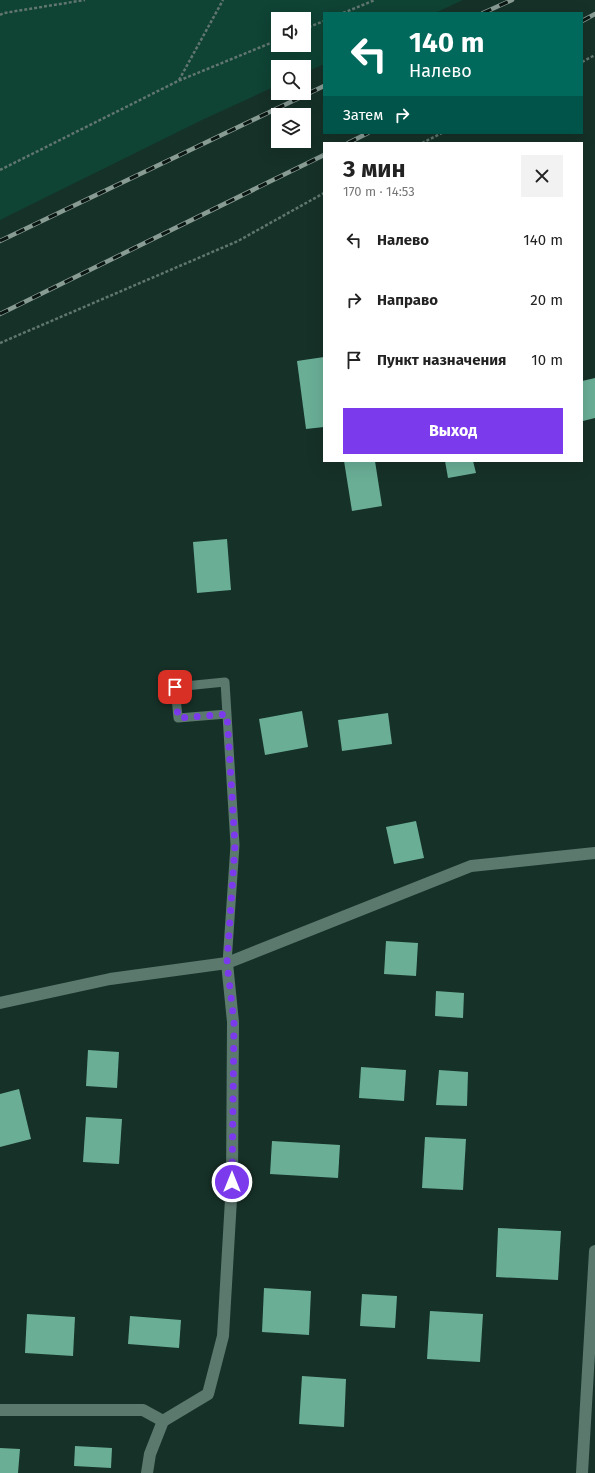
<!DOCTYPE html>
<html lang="ru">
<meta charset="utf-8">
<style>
body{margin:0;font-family:"Fira Sans",sans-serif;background:#f2f2f2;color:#222;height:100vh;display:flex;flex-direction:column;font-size:15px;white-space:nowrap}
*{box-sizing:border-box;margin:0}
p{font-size:13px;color:#767676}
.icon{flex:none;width:22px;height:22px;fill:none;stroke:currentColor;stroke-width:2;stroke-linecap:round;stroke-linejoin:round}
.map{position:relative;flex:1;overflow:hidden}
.panel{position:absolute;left:323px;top:142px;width:260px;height:320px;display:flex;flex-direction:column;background:#fff;border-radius:0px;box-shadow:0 4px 16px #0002}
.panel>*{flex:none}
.top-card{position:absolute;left:323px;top:12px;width:260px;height:122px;border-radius:0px;box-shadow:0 4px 16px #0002;background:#00695c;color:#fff;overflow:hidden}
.controls{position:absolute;left:271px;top:12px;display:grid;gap:8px}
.controls a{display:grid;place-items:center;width:40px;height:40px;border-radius:0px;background:#fff;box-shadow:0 4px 16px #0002;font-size:20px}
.pin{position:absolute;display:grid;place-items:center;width:34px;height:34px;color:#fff;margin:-17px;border-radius:8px;box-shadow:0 2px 6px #0006}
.me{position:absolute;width:44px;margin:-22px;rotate:0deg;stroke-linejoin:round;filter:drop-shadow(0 0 3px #0008)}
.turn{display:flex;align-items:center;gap:14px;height:84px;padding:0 20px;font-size:18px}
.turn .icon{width:52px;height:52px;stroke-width:2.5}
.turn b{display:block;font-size:28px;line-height:34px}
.then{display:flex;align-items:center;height:38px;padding:0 20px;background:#0003;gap:8px;font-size:15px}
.round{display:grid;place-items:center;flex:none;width:42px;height:42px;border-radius:0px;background:#f2f2f2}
.summary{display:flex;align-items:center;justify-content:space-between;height:68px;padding:0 20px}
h1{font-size:24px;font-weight:700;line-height:30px}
.cta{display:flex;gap:8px;margin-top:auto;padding:8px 20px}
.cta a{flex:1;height:46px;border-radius:0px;background:#7c3aed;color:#fff;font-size:16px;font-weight:700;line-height:46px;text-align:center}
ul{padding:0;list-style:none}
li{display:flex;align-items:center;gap:12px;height:60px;padding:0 20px}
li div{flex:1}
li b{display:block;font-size:15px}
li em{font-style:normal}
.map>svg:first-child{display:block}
.green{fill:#0f4334;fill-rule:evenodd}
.building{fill:#6aae96}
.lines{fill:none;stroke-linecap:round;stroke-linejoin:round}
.path{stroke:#60766e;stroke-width:2.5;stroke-dasharray:3 2;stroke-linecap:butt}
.service{stroke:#5c796e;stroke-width:9}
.minor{stroke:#5c796e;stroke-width:12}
.rail-casing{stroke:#889c94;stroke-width:4.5}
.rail{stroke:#0b1612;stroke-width:3;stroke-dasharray:9;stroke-linecap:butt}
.route{stroke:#7c3aed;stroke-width:7;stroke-dasharray:0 12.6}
</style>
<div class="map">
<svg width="595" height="1473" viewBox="0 0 595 1473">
<rect width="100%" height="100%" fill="#163128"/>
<!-- green -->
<path class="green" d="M0 0H463L435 13H324V64L304 73V67H278V85L202 120 0 220ZM278 19H304V45H278Z"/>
<!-- building -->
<g class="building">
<path d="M324 357V427L306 429 297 361Z"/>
<path d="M595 378V418L583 421 582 381Z"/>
<path d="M344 461H375L382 506 352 511Z"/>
<path d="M445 461H473L476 473 448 478Z"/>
<path d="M227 539 231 590 197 593 193 542Z"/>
<path d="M302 711 308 747 265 755 259 719Z"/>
<path d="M388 713 392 744 342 751 338 720Z"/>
<path d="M416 821 424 858 394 864 386 827Z"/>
<path d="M386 941 418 943 416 976 384 974Z"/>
<path d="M436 991 464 993 463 1018 435 1016Z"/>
<path d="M88 1050 119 1052 117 1088 86 1086Z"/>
<path d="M361 1067 406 1070 404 1101 359 1098Z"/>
<path d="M439 1070 468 1072 467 1106 436 1105Z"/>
<path d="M19 1089 31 1139 0 1147V1094Z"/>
<path d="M86 1117 122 1119 119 1164 83 1162Z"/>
<path d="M425 1137 466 1139 463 1190 422 1188Z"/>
<path d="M272 1141 340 1145 338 1178 270 1174Z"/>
<path d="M498 1228 561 1231 558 1280 496 1277Z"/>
<path d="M264 1288 311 1291 309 1335 262 1332Z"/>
<path d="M362 1294 397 1296 395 1328 360 1326Z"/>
<path d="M430 1311 483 1314 480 1362 427 1359Z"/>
<path d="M27 1314 75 1317 73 1356 25 1353Z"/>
<path d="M130 1316 181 1320 179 1348 128 1344Z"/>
<path d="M302 1376 346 1379 344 1427 299 1424Z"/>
<path d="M75 1446 112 1448 111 1468 74 1466Z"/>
<path d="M0 1448 20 1449 18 1473H0Z"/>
</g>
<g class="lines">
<!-- path -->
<g class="path">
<path d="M343 13 375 0"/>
<path d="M0 15 4 13 85 0"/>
<path d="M304 29 324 21"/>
<path d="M582 62 595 55"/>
<path d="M179 80 223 0"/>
<path d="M422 143 442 133"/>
<path d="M0 170 178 81 278 40"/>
<path d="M0 343 238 241 324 193"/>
</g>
<!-- service -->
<path class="service" d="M227 714 178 718 175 687 225 682 235 845 227 963"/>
<!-- minor -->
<g class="minor">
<path d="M0 1003 110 979 227 963 471 866 595 853"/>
<path d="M0 1410H143L163 1421"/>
<path d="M147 1473 150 1454 163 1421 208 1394 223 1336 232 1182 233 1022 227 963"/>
<path d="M582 1473 595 1251"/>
</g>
<!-- rail casing -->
<g class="rail-casing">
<g id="rail">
<path d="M483 13 512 0"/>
<path d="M582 21 595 14"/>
<path d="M348 143 368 133"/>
<path d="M0 241 324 86"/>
<path d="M0 314 324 155"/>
</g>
</g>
<!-- rail -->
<use href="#rail" class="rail"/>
</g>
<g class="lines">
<!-- route -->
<path class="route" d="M175 687 178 718 227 714 235 845 227 963 234 1022 232 1182"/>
</g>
</svg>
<div class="controls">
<a><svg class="icon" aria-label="sound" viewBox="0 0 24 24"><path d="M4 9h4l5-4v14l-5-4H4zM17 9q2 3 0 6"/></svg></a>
<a><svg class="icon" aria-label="search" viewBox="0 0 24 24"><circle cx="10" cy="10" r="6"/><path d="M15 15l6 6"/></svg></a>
<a><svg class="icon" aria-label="layers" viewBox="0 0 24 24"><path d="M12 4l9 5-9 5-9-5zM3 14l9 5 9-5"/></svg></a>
</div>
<div class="pin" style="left:175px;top:687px;background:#d93025"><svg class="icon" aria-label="arrive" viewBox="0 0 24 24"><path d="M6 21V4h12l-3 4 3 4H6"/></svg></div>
<svg class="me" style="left:232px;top:1182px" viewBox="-20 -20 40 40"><circle r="17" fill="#7c3aed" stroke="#fff" stroke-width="3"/><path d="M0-11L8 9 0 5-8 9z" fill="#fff"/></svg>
<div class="top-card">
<div class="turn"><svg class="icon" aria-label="left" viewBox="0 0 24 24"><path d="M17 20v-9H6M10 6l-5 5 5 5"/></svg><div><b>140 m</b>Налево</div></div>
<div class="then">Затем<svg class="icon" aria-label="right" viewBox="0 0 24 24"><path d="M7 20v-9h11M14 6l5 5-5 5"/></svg></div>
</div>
<section class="panel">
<div class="summary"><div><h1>3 мин</h1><p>170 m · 14:53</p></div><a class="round"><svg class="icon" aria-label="close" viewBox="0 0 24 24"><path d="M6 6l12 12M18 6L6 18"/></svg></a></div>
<ul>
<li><svg class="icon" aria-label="left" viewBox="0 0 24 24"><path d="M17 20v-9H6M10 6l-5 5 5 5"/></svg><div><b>Налево</b></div><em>140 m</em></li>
<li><svg class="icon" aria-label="right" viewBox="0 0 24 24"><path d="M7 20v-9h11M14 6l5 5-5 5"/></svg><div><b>Направо</b></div><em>20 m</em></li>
<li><svg class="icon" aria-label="arrive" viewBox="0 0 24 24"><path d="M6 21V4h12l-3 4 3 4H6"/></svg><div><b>Пункт назначения</b></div><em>10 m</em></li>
</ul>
<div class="cta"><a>Выход</a></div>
</section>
</div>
